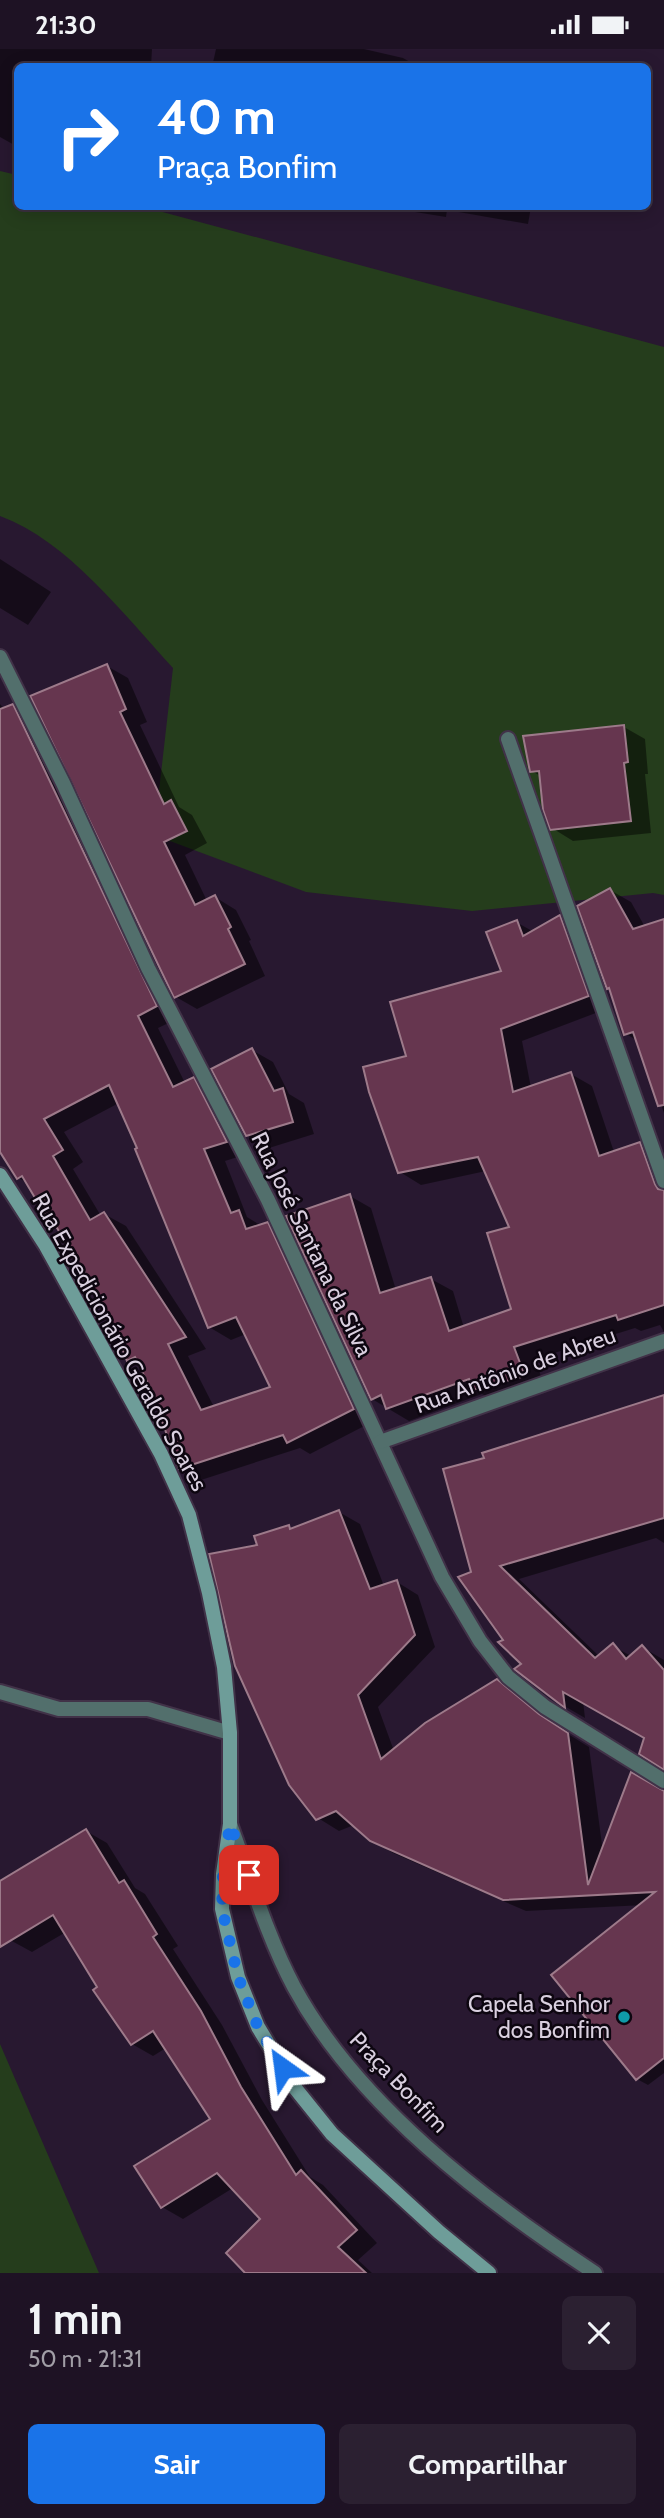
<!DOCTYPE html>
<html lang="pt">
<meta charset="utf-8">
<style>
body{margin:0;font-family:Cabin,sans-serif;background:#2b2031;color:#f1f3f6;height:100vh;display:flex;flex-direction:column;font-size:26px;white-space:nowrap}
*{box-sizing:border-box;margin:0}
p{font-size:23px;color:#a19ea6}
.icon{flex:none;width:38px;height:38px;fill:none;stroke:currentColor;stroke-width:2;stroke-linecap:round;stroke-linejoin:round}
.map{position:relative;height:2224px;overflow:hidden}
.details{display:flex;flex-direction:column;background:#1e1224;flex:1}
.details>*{flex:none}
.guide{position:absolute;left:14px;top:14px;width:637px;height:147px;border-radius:10px;box-shadow:0 4px 18px #0003,0 0 0 2px #3c3241;background:#1a73e8;color:#fff;overflow:hidden}
.pin{position:absolute;display:grid;place-items:center;width:60px;height:60px;color:#fff;margin:-30px;border-radius:14px;box-shadow:0 4px 10px #0006}
.me{position:absolute;width:77px;margin:-38px;rotate:329deg;stroke-linejoin:round;filter:drop-shadow(0 0 5px #0008)}
.turn{display:flex;align-items:center;gap:24px;height:147px;padding:0 28px;font-size:32px}
.turn .icon{width:91px;height:91px;stroke-width:2.5}
.turn b{display:block;font-size:49px;line-height:60px}
.round{display:grid;place-items:center;flex:none;width:74px;height:74px;border-radius:10px;background:#2b2031}
.head{display:flex;align-items:center;justify-content:space-between;height:119px;padding:0 28px}
h1{font-size:42px;font-weight:700;line-height:52px}
.action{display:flex;gap:14px;margin-top:auto;padding:14px 28px}
.action a{flex:1;height:80px;border-radius:10px;background:#1a73e8;color:#fff;font-size:28px;font-weight:700;line-height:80px;text-align:center}
.action a+a{background:#2b2031;color:#f1f3f6}
.status{display:flex;justify-content:space-between;align-items:center;height:49px;padding:0 35px;background:#1e1224;direction:ltr}
.status svg{height:19px;fill:currentColor}
.map>svg:first-child{display:block}
.green{fill:#253d1c}
.shadow{fill:#0007;fill-rule:evenodd}
.building{fill:#66364f;stroke:#9d7a8a;stroke-width:2;fill-rule:evenodd}
.lines{fill:none;stroke-linecap:round;stroke-linejoin:round}
.minor-casing{stroke:#413248;stroke-width:18}
.secondary-casing{stroke:#413248;stroke-width:18}
.minor{stroke:#526f6c;stroke-width:14}
.secondary{stroke:#6e9d99;stroke-width:14}
.route{stroke:#1a73e8;stroke-width:12;stroke-dasharray:0 21.6}
.culture-dot{fill:#0f9aa8;stroke:#0d0610;stroke-width:2.5}
.labels{text-anchor:middle;stroke-width:5;stroke-linejoin:round;paint-order:stroke}
.street-label{font-size:23px;fill:#d9cfdf;stroke:#0d0610}
.poi-label{font-size:23px;fill:#d9cfdf;stroke:#0d0610;text-anchor:end}
</style>
<div class="status"><b>21:30</b><svg viewBox="0 0 49 12"><path d="M0 12V9h3v3zM5 12V6h3v6zM10 12V3h3v9zM15 12V0h3v12zM26 1h20v11H26zM47 4h2v5h-2z"/></svg></div>
<div class="map">
<svg width="664" height="2224" viewBox="0 0 664 2224">
<rect width="100%" height="100%" fill="#281830"/>
<!-- green -->
<g class="green">
<path d="M0 122 17 126 18 158H144L664 298V846L653 844 472 862 306 843 154 786 173 619C125 567 68 492 0 467Z"/>
<path d="M0 1995 99 2224H0Z"/>
</g>
<!-- shadow -->
<g class="shadow">
<path d="M0 0H152L151 18H18V97H16L0 88Z"/>
<path d="M216 0H364L403 9 419 18H212Z"/>
<path d="M384 158H531L528 175 447 161 446 168Z"/>
<path d="M0 510 51 543 28 576 0 559Z"/>
<path d="M107 617 128 629 147 673 140 676 179 758 192 766 207 794 185 806 207 852 215 848 236 861 251 891 249 892 265 927 197 960 176 948Z"/>
<path d="M0 655 5 661 13 657 34 669 177 970 158 979 185 1034 194 1030 215 1042 247 1105 225 1112 247 1168 260 1176 267 1175 289 1187 374 1372 310 1405 300 1399 201 1431 180 1419 153 1340 142 1318 128 1310 117 1282 84 1218 80 1216 57 1175 52 1172 30 1135 18 1129 0 1102ZM119 1054 209 1278 231 1291 246 1285 273 1339 214 1358 188 1307 206 1300 126 1177 104 1165 101 1167 73 1120 83 1113 64 1083Z"/>
<path d="M624 678 645 690 648 725H645L651 784 573 792 552 779 542 728 532 722Z"/>
<path d="M610 841 631 853 645 878 664 872V1064L638 992 626 985 612 941 608 939Z"/>
<path d="M560 868 581 880 609 959 522 992 531 1039 571 1025 592 1037 614 1103 640 1095 661 1107 664 1115V1283L660 1276 641 1282 635 1279 535 1310 545 1339 495 1352 482 1345 409 1372 372 1350 350 1147 371 1159 396 1241 431 1230 453 1242 464 1279 513 1261 511 1179 486 1122 421 1136 400 1123 409 1008 503 923 516 873 534 883Z"/>
<path d="M252 1001 273 1013 289 1045 304 1054 314 1085 269 1099 247 1086Z"/>
<path d="M664 1347V1494L656 1489 519 1530 600 1608 613 1597 631 1607 642 1598 664 1611V1719L647 1689 583 1652 585 1669 566 1658 517 1620 524 1615 506 1591 473 1524 486 1411Z"/>
<path d="M339 1463 360 1475 384 1537 397 1533 418 1546 435 1598 378 1658 394 1702 497 1632 519 1644 560 1680 589 1698 603 1803 664 1743V1855L526 1862 393 1804 371 1791 354 1776 339 1782 318 1769 260 1498 289 1478 293 1481Z"/>
<path d="M86 1782 107 1794 135 1839 145 1845 178 1897 173 1900 222 1976 262 2051 310 2128 323 2136 377 2194 358 2211 372 2224H248L262 2170 233 2139 183 2170 162 2158 212 2071 166 1999 153 2007 132 1995 66 1883 32 1903 10 1891 0 1874V1834Z"/>
<path d="M664 1892V2024L648 2036 637 2030 553 1926Z"/>
</g>
<!-- building -->
<g class="building">
<path d="M107 615 126 660 120 663 164 755 171 751 187 782 164 793 195 856 215 846 231 878 228 880 245 915 174 949 30 647Z"/>
<path d="M13 655 157 957 138 967 173 1038 194 1028 227 1093 204 1100 231 1164 239 1161 246 1180 268 1173 354 1360 287 1394 283 1386 179 1420 151 1341 135 1308 127 1312 116 1283 81 1216 79 1217 53 1172 50 1174 22 1127 17 1130 0 1103V660ZM109 1036 137 1099 135 1100 208 1279 236 1268 270 1338 201 1361 168 1295 186 1288 104 1163 90 1171 53 1107 63 1101 44 1070Z"/>
<path d="M624 676 628 713 624 714 631 772 550 781 543 761 539 722 530 723 523 687Z"/>
<path d="M610 839 633 880 664 870V1056L658 1057 633 983 624 986 609 939 607 940 577 857Z"/>
<path d="M560 866 589 947 501 980 513 1043 571 1023 599 1107 640 1093 655 1135 658 1140 664 1141V1256L618 1271 616 1266 514 1298 525 1327 472 1341 469 1330 386 1360 381 1346 371 1351 286 1167 350 1145 380 1244 431 1228 449 1282 511 1260 487 1184 509 1178 478 1108 398 1124 369 1043 363 1018 406 1007 390 953 501 922 486 883 517 871 523 887Z"/>
<path d="M252 999 274 1042 283 1039 293 1073 246 1087 211 1020Z"/>
<path d="M664 1346V1469L500 1517 595 1609 613 1594 626 1610 642 1596 664 1621V1721L639 1705 644 1689 563 1643 565 1659 514 1620 521 1615 498 1593 503 1591 458 1528 471 1523 443 1420 484 1409 482 1404Z"/>
<path d="M339 1461 370 1540 397 1531 415 1586 358 1646 381 1710 425 1674 497 1630 539 1665 568 1684 588 1836 631 1723 664 1742V2009L636 2031 551 1926 655 1843 503 1851 370 1792 336 1762 316 1771 289 1736 235 1617 209 1505 257 1496 254 1487 289 1476 290 1480Z"/>
<path d="M86 1780 119 1834 124 1831 157 1885 153 1888 201 1962 241 2038 296 2126 301 2121 357 2181 338 2198 366 2224H245L226 2204 260 2170 217 2124 161 2159 134 2117 210 2070 153 1982 131 1996 93 1941 97 1938 53 1866 0 1898V1832Z"/>
</g>
<g class="lines">
<!-- minor casing -->
<g class="minor-casing">
<g id="minor">
<path d="M0 608 63 734 148 919 268 1151 442 1528 480 1592 508 1628 545 1658 664 1732"/>
<path d="M508 690 664 1132"/>
<path d="M380 1393 664 1292"/>
<path d="M0 1643 59 1660H148L230 1684"/>
<path d="M230 1775C250 1829 267 1887 294 1938 357 2055 485 2152 595 2224"/>
</g>
</g>
<!-- secondary casing -->
<g class="secondary-casing">
<path id="secondary" d="M0 1126 46 1197 161 1405 189 1466 209 1544 224 1618 230 1684V1775L223 1825 222 1860 238 1928 258 1978 295 2039 332 2085 439 2183 489 2224"/>
</g>
<!-- minor -->
<use href="#minor" class="minor"/>
<!-- secondary -->
<use href="#secondary" class="secondary"/>
</g>
<g class="lines">
<!-- route -->
<path class="route" d="M249 1826 230 1775 223 1825 222 1860 238 1928 258 1978 283 2019"/>
</g>
<!-- markers -->
<circle class="culture-dot" cx="624" cy="1968" r="7"/>
<g class="labels">
<!-- street labels -->
<g class="street-label">
<text transform="translate(312 1195) rotate(64)" y="8">Rua José Santana da Silva</text>
<text transform="translate(120 1293) rotate(61)" y="8">Rua Expedicionário Geraldo Soares</text>
<text transform="translate(515 1321) rotate(-20)" y="8">Rua Antônio de Abreu</text>
<text transform="translate(399 2033) rotate(46)" y="8">Praça Bonfim</text>
</g>
<!-- poi labels -->
<g class="poi-label">
<text x="610" y="1963">Capela Senhor<tspan x="610" dy="26">dos Bonfim</tspan></text>
</g>
</g>
</svg>
<div class="pin" style="left:249px;top:1826px;background:#d93025"><svg class="icon" aria-label="arrive" viewBox="0 0 24 24"><path d="M6 21V4h12l-3 4 3 4H6"/></svg></div>
<svg class="me" style="left:283px;top:2019px" viewBox="-20 -20 40 40"><path d="M0-17L14 15 0 8-14 15z" fill="#1a73e8" stroke="#fff" stroke-width="4"/></svg>
<div class="guide">
<div class="turn"><svg class="icon" aria-label="right" viewBox="0 0 24 24"><path d="M7 20v-9h11M14 6l5 5-5 5"/></svg><div><b>40 m</b>Praça Bonfim</div></div>
</div>
</div>
<section class="details">
<div class="head"><div><h1>1 min</h1><p>50 m · 21:31</p></div><a class="round"><svg class="icon" aria-label="close" viewBox="0 0 24 24"><path d="M6 6l12 12M18 6L6 18"/></svg></a></div>
<div class="action"><a>Sair</a><a>Compartilhar</a></div>
</section>
